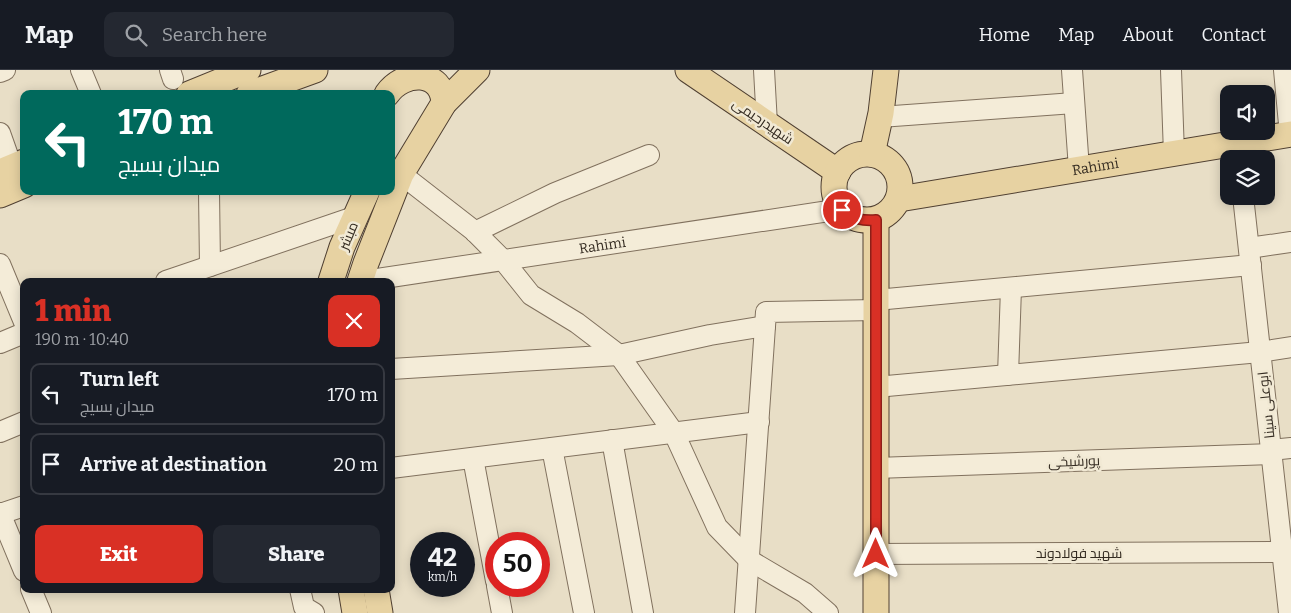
<!DOCTYPE html>
<meta charset="utf-8">
<style>
body{margin:0;font-family:Bitter,Cairo,serif;background:#242831;color:#f1f3f6;height:100vh;display:flex;flex-direction:column;font-size:19px;white-space:nowrap}
*{box-sizing:border-box;margin:0}
p{font-size:16px;color:#9ea1a6}
.icon{flex:none;width:28px;height:28px;fill:none;stroke:currentColor;stroke-width:2;stroke-linecap:round;stroke-linejoin:round}
.map{position:relative;flex:1;overflow:hidden}
.sheet{position:absolute;left:20px;top:208px;width:375px;height:315px;display:flex;flex-direction:column;background:#171b24;border-radius:10px;box-shadow:0 2px 12px #0003}
.sheet>*{flex:none}
.guide{position:absolute;left:20px;top:20px;width:375px;height:105px;border-radius:10px;box-shadow:0 2px 12px #0003;background:#00695c;color:#fff;overflow:hidden}
.tools{position:absolute;left:1220px;top:15px;display:grid;gap:10px}
.tools a{display:grid;place-items:center;width:55px;height:55px;border-radius:10px;background:#171b24;box-shadow:0 2px 12px #0003;font-size:25px}
.speed{position:absolute;left:410px;top:462px;display:flex;gap:10px;font-size:25px;font-weight:700;text-align:center}
.speed>*{display:grid;place-content:center;width:65px;height:65px;border-radius:50%;background:#171b24;box-shadow:0 2px 12px #0003;line-height:1}
.speed small{font-size:12px;font-weight:400}
.speed .limit{border:8px solid #d22;background:#fff;color:#111}
.pin{position:absolute;display:grid;place-items:center;width:42px;height:42px;color:#fff;margin:-21px;border:2px solid #fff;border-radius:50%;box-shadow:0 1px 5px #0007}
.me{position:absolute;width:55px;margin:-28px;rotate:0deg;stroke-linejoin:round;filter:drop-shadow(0 0 4px #0008)}
.turn{display:flex;align-items:center;gap:18px;height:105px;padding:0 15px;font-size:22px}
.turn .icon{width:65px;height:65px;stroke-width:2.5}
.turn b{display:block;font-size:35px;line-height:42px}
.round{display:grid;place-items:center;flex:none;width:52px;height:52px;border-radius:10px;background:#242831}
.summary{display:flex;align-items:center;justify-content:space-between;height:85px;padding:0 15px}
h1{font-size:30px;font-weight:800;line-height:38px;color:#d93025}
.action{display:flex;gap:10px;margin-top:auto;padding:10px 15px}
.action a{flex:1;height:58px;border-radius:10px;background:#d93025;color:#fff;font-size:20px;font-weight:800;line-height:58px;text-align:center}
.action a+a{background:#242831;color:#f1f3f6}
ul{padding:0;list-style:none}
li{display:flex;align-items:center;gap:15px;height:62px;margin:0 10px 8px;padding:0 5px;border:2px solid #363941;border-radius:10px}
li div{flex:1}
li b{display:block;font-size:19px}
li em{font-style:normal}
header{display:flex;align-items:center;gap:30px;box-sizing:border-box;height:70px;padding:0 25px;background:#171b24;border-bottom:1px solid #363941}
header strong{font-size:24px}
nav{display:flex;gap:28px;margin-inline-start:auto;font-size:18px}
.search{width:350px;height:45px;background:#242831;display:flex;align-items:center;gap:12px;box-sizing:border-box;padding:0 18px;border-radius:10px;color:#9ea1a6;font-size:19px}
.map>svg:first-child{display:block}
.lines{fill:none;stroke-linecap:round;stroke-linejoin:round}
.minor-casing{stroke:#81715e;stroke-width:22}
.major-casing{stroke:#504032;stroke-width:27}
.minor{stroke:#f4ecd8;stroke-width:20}
.major{stroke:#e7d2a2;stroke-width:25}
.route-casing{stroke:#8d1f18;stroke-width:12}
.route{stroke:#d93025;stroke-width:9}
.labels{text-anchor:middle;stroke-width:5;stroke-linejoin:round;paint-order:stroke}
.street-label{font-size:14px;fill:#332a20;stroke:#f1e9d4}
</style>
<header>
<strong>Map</strong>
<div class="search"><svg class="icon" aria-label="search" viewBox="0 0 24 24"><circle cx="10" cy="10" r="6"/><path d="M15 15l6 6"/></svg>Search here</div>
<nav><a>Home</a><a>Map</a><a>About</a><a>Contact</a></nav>
</header>
<div class="map">
<svg width="1291" height="543" viewBox="0 0 1291 543">
<rect width="100%" height="100%" fill="#e8dec6"/>
<g class="lines">
<!-- minor casing -->
<g class="minor-casing">
<g id="minor">
<path d="M81 0 91 24"/>
<path d="M170 0 173 9"/>
<path d="M764 0 767 54"/>
<path d="M1072 0 1079 99"/>
<path d="M1171 0 1174 84"/>
<path d="M1284 0 1290 65"/>
<path d="M0 2 5 0"/>
<path d="M880 47 1074 33"/>
<path d="M0 63 12 97"/>
<path d="M1237 73 1239 89"/>
<path d="M401 104 473 160 503 190 531 225 577 253 619 285 674 363 717 457 749 490 805 523 828 543"/>
<path d="M209 121 210 196"/>
<path d="M1243 126 1289 543"/>
<path d="M475 162 555 123 649 85"/>
<path d="M1249 178 1291 172"/>
<path d="M0 194 24 252"/>
<path d="M166 211 357 146"/>
<path id="s1" d="M364 211 842 139"/>
<path d="M876 230 1251 195"/>
<path d="M0 273 24 263"/>
<path d="M391 299 619 285 710 265 765 256"/>
<path d="M1008 305 1011 218"/>
<path d="M876 317 1260 282 1291 277"/>
<path d="M0 362 24 352"/>
<path d="M612 370 643 543"/>
<path d="M552 378 584 543"/>
<path d="M1271 380 1291 378"/>
<path d="M473 388 496 511"/>
<path d="M391 398 759 352"/>
<path d="M876 398 1272 384"/>
<path d="M0 443 24 501"/>
<path d="M0 444 24 436"/>
<path d="M876 484 1291 482"/>
<path d="M497 516 502 543"/>
<path d="M31 519 41 543"/>
<path d="M300 519 304 537 314 543"/>
<path d="M745 543 766 242 876 240"/>
</g>
</g>
<!-- major casing -->
<g class="major-casing">
<g id="major">
<path d="M688 0 838 102"/>
<path d="M189 24 248 0"/>
<path d="M249 24 315 0"/>
<path d="M387 24C404 0 442 0 444 33"/>
<circle cx="867" cy="117" r="33"/>
<path d="M872 84 881 43 886 0"/>
<path d="M0 102 24 92"/>
<path d="M0 125 24 115"/>
<path id="s2" d="M899 129 1291 64"/>
<path d="M331 211 342 177 367 121"/>
<path d="M360 211 366 193 401 104 444 33 477 0"/>
<path d="M351 519 355 543"/>
<path d="M376 519 380 543"/>
<path d="M876 543V150"/>
</g>
</g>
<!-- minor -->
<use href="#minor" class="minor"/>
<!-- major -->
<use href="#major" class="major"/>
</g>
<g class="lines">
<!-- route casing -->
<g class="route-casing">
<path id="route" d="M842 140C853 149 862 151 876 150V484"/>
</g>
<!-- route -->
<use href="#route" class="route"/>
</g>
<g class="labels">
<!-- street labels -->
<g class="street-label">
<text transform="translate(763 51) rotate(34)" y="5">شهیدرحیمی</text>
<text dy="5" stroke="none"><textPath href="#s2" startOffset="199">Rahimi</textPath></text>
<text transform="translate(348 166) rotate(-67)" y="5">مبشر</text>
<text dy="5" stroke="none"><textPath href="#s1" startOffset="241">Rahimi</textPath></text>
<text transform="translate(1266 335) rotate(-96)" y="5">ابوعلی سینا</text>
<text transform="translate(1074 391) rotate(-2)" y="5">پورشیخی</text>
<text x="1079" y="488">شهید فولادوند</text>
</g>
</g>
</svg>
<div class="tools">
<a><svg class="icon" aria-label="sound" viewBox="0 0 24 24"><path d="M4 9h4l5-4v14l-5-4H4zM17 9q2 3 0 6"/></svg></a>
<a><svg class="icon" aria-label="layers" viewBox="0 0 24 24"><path d="M12 4l9 5-9 5-9-5zM3 14l9 5 9-5"/></svg></a>
</div>
<div class="speed"><div>42<small>km/h</small></div><div class="limit">50</div></div>
<div class="pin" style="left:842px;top:140px;background:#d93025"><svg class="icon" aria-label="arrive" viewBox="0 0 24 24"><path d="M6 21V4h12l-3 4 3 4H6"/></svg></div>
<svg class="me" style="left:876px;top:484px" viewBox="-20 -20 40 40"><path d="M0-17L14 15 0 8-14 15z" fill="#d93025" stroke="#fff" stroke-width="4"/></svg>
<div class="guide">
<div class="turn"><svg class="icon" aria-label="left" viewBox="0 0 24 24"><path d="M17 20v-9H6M10 6l-5 5 5 5"/></svg><div><b>170 m</b>میدان بسیج</div></div>
</div>
<section class="sheet">
<div class="summary"><div><h1>1 min</h1><p>190 m · 10:40</p></div><a class="round" style="background:#d93025;color:#fff"><svg class="icon" aria-label="close" viewBox="0 0 24 24"><path d="M6 6l12 12M18 6L6 18"/></svg></a></div>
<ul>
<li><svg class="icon" aria-label="left" viewBox="0 0 24 24"><path d="M17 20v-9H6M10 6l-5 5 5 5"/></svg><div><b>Turn left</b><p>میدان بسیج</p></div><em>170 m</em></li>
<li><svg class="icon" aria-label="arrive" viewBox="0 0 24 24"><path d="M6 21V4h12l-3 4 3 4H6"/></svg><div><b>Arrive at destination</b></div><em>20 m</em></li>
</ul>
<div class="action"><a>Exit</a><a>Share</a></div>
</section>
</div>
